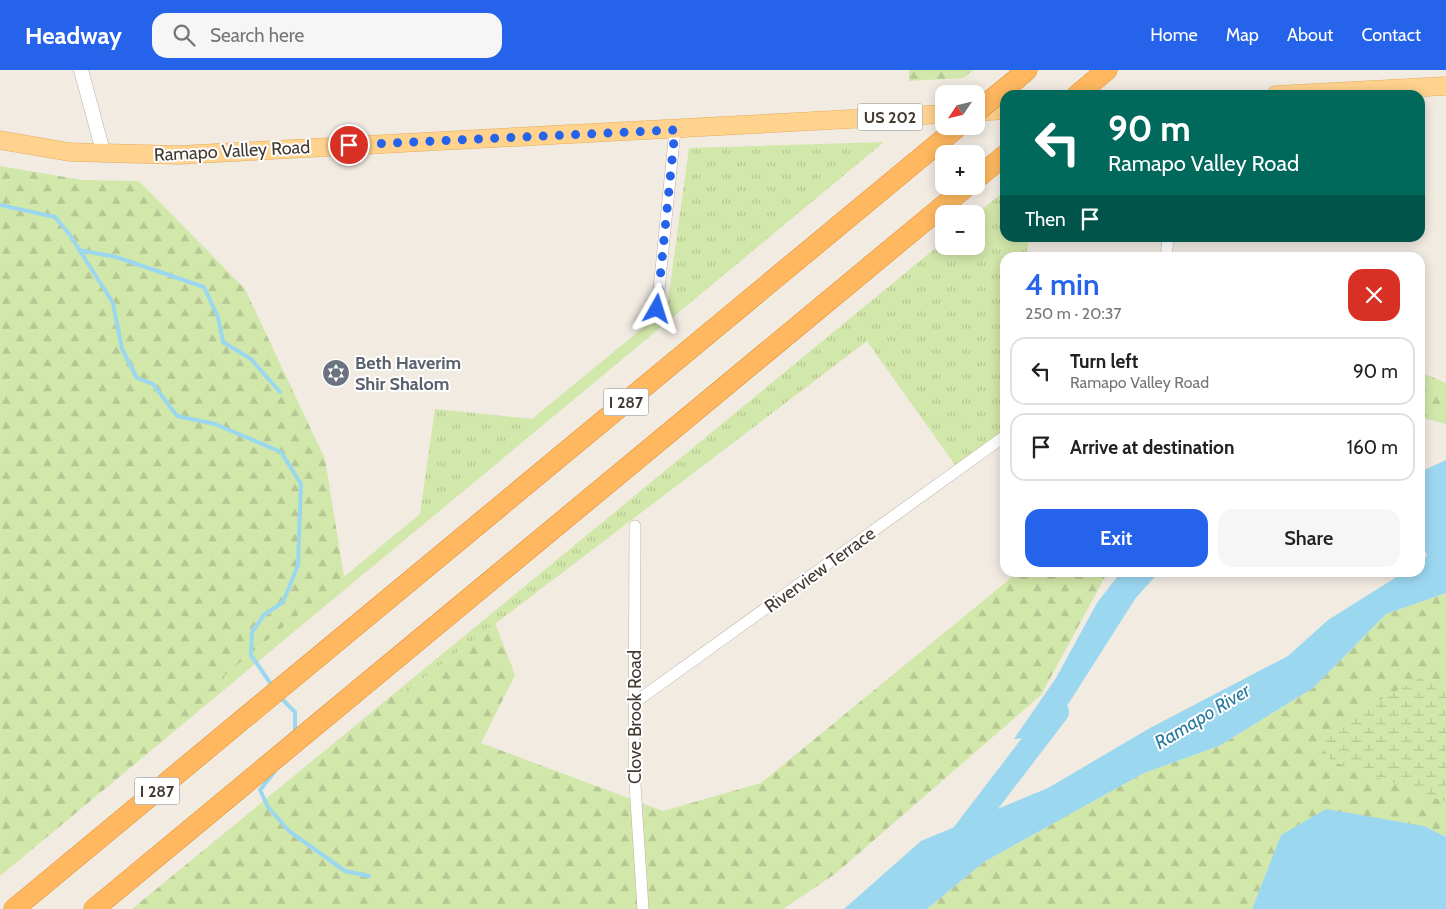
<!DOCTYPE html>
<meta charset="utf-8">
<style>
body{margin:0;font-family:Cabin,sans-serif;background:#f6f6f6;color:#222;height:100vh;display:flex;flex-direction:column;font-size:19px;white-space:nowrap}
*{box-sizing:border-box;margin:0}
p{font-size:16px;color:#767676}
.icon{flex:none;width:28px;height:28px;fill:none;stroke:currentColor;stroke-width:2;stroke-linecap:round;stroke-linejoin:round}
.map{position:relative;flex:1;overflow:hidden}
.sheet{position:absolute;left:1000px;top:182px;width:425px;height:325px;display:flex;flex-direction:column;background:#fff;border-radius:15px;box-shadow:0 2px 12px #0003}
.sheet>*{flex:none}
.hud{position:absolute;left:1000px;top:20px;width:425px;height:152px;border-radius:15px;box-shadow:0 2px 12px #0003;background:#00695c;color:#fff;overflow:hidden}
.needle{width:32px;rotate:235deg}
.buttons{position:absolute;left:935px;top:15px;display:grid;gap:10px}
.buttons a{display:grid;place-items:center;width:50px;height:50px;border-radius:10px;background:#fff;box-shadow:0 2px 12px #0003;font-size:25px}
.pin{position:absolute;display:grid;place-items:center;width:42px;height:42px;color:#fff;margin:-21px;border:2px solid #fff;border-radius:50%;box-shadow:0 1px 5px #0007}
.me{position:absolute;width:55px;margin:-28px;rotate:6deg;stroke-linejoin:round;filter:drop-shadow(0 0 4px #0008)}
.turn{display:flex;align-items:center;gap:18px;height:105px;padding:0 25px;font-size:22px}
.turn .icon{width:65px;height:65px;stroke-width:2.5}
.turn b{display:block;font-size:35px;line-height:42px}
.then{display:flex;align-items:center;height:48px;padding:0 25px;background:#0003;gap:10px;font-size:19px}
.round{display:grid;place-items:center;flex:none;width:52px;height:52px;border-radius:15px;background:#f6f6f6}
.summary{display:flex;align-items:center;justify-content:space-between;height:85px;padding:0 25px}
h1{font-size:30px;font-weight:600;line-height:38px;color:#2563eb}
.button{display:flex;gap:10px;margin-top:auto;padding:10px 25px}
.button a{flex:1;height:58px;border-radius:15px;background:#2563eb;color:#fff;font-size:20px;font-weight:600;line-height:58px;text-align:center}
.button a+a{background:#f6f6f6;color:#222}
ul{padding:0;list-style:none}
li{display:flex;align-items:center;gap:15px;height:68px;margin:0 10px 8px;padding:0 15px;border:2px solid #e0e0e0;border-radius:15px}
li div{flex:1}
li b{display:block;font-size:19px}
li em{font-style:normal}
header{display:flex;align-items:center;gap:30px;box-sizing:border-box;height:70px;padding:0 25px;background:#2563eb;color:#fff}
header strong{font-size:24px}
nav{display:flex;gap:28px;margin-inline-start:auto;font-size:18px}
.search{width:350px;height:45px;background:#f6f6f6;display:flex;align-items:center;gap:12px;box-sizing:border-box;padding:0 18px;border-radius:15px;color:#767676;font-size:19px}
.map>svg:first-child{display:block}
.grass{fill:url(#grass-tufts)}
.forest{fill:url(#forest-firs)}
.wetland{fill:url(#wetland-marsh)}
.water{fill:#9cd7f0}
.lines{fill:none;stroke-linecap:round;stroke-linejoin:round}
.stream{stroke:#9cd7f0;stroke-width:4}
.river{stroke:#9cd7f0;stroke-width:24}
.minor-casing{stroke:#bdb2a5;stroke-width:12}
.tertiary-casing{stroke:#bdb2a5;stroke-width:15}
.primary-casing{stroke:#e4ad5d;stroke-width:19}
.motorway-casing{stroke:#de8b2f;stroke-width:21}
.minor{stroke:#fff;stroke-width:11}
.tertiary{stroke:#fff;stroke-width:14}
.primary{stroke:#ffd28e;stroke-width:18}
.motorway{stroke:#ffb860;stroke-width:20}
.motorway-bridge-casing{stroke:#de8b2f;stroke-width:21;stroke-linecap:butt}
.motorway-bridge{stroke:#ffb860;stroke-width:20}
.route{stroke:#2563eb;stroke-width:9;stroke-dasharray:0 16.2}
.labels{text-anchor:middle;stroke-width:4;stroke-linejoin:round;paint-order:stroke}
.shield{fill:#fff;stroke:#7b7670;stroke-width:1}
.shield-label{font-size:16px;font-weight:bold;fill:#433b33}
.street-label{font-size:18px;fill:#433b33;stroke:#fff}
.worship-label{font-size:18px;font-weight:bold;fill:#5b616d;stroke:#fff;text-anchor:start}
.water-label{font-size:19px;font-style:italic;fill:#297a9f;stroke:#fff}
</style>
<header>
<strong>Headway</strong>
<div class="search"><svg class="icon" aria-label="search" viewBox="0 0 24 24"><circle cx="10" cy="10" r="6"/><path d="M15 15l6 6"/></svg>Search here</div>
<nav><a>Home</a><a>Map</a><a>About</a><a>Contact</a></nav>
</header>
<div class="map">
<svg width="1446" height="839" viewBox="0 0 1446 839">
<defs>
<pattern id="grass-tufts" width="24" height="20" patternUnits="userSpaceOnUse" patternTransform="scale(1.25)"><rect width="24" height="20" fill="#d2e7aa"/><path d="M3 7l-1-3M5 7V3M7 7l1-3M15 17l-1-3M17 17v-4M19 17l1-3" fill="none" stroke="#b6c793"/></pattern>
<pattern id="forest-firs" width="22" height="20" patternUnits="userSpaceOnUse" patternTransform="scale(1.25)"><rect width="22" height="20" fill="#d2e7aa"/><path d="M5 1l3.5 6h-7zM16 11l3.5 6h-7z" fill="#b6c793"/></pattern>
<pattern id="wetland-marsh" width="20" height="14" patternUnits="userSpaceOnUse" patternTransform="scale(1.25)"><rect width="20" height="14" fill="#d2e7aa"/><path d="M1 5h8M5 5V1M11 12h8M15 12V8" fill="none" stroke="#b6c793"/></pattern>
</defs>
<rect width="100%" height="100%" fill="#f1ebe2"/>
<!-- grass -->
<g class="grass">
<path d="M884 72 225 619 224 606 420 444 435 339 532 349 667 238 689 78Z"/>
<path d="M1005 121V168H1029L1026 187 1005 188V368L960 402 867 271 404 623 401 618 944 171V176H976V144Z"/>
</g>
<!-- forest -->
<g class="forest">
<path d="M909 0H973L963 8 909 11Z"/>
<path d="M0 96 82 110 139 111 245 219 325 389 344 507 224 606 225 619 0 806Z"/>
<path d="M1420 302 1446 313V354L1420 347Z"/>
<path d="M1102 502 1106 505 1041 625 835 804 783 839H132L401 618 404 623 495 553 515 605 481 673 663 741 761 713 1017 503Z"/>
<path d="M1446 523V611L1420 608 1332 691 1446 732V767L1424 756 1302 754 1281 765 1252 839H927L984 792 1144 703 1219 676 1313 618 1386 544Z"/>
</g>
<!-- wetland -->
<path class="wetland" d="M1420 608 1446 611V732L1332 691 1320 675 1333 656Z"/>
<!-- water -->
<g class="water">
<path d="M1446 390V523L1386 544 1313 618 1219 676 1144 703 984 792 927 839H844L921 771 1048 718 1150 658 1288 586 1328 550 1403 503 1420 502V491L1427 486 1420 465V402Z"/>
<path d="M1120 503H1158L1135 529 1048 666 1014 669 1056 608 1097 533Z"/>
<path d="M1326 739 1424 756 1446 767V839H1252L1281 765Z"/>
</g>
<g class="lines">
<!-- stream -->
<g class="stream">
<path d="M0 135 55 147 70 165 113 233 122 279 137 308 153 314 177 346 215 354 281 382 301 414 298 495 283 532 264 545 252 562 251 585 273 617"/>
<path d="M79 180 116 187 204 217 218 247 223 272 251 289 280 322"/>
<path d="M279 626 295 642V663"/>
<path d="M275 701 260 720 268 737 289 761 345 801 369 806"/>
</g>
<!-- river -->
<path class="river" d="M956 774 1057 642"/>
<!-- minor casing -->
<g class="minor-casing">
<g id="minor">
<path d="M1166 188 1168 168"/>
<path d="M657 239 675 60"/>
<path d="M635 456 634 699 643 839"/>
<path d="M634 633 1005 366"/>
</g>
</g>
<!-- tertiary casing -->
<g class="tertiary-casing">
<path id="tertiary" d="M81 0 104 85"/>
</g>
<!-- primary casing -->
<g class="primary-casing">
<g id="primary">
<path d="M1276 25 1446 16"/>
<path d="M976 42 1005 40"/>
<path d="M0 70 69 82 179 85 944 44"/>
</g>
</g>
<!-- motorway casing -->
<g class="motorway-casing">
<g id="motorway">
<path d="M1013 12 1027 0"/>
<path d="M1077 25 1107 0"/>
<path d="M976 109 1005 85"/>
<path d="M14 839 959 56"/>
<path d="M94 839 967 116"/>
</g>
</g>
<!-- minor -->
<use href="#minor" class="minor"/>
<!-- tertiary -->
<use href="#tertiary" class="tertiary"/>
<!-- primary -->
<use href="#primary" class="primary"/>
<!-- motorway -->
<use href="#motorway" class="motorway"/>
<!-- motorway-bridge casing -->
<g class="motorway-bridge-casing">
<path id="motorway-bridge" d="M976 42 1013 12"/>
</g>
<!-- motorway-bridge -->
<use href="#motorway-bridge" class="motorway-bridge"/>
</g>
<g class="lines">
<!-- route -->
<path class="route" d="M349 75 675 60 657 239"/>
</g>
<!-- icons -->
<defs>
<g id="synagogue-disc" transform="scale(1.4375)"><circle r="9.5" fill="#6b7280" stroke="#fff"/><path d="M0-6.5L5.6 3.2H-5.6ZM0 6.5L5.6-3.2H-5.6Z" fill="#fff"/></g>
</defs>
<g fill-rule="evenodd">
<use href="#synagogue-disc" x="336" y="303"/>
</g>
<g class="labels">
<!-- shield labels -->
<g class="shield">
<rect x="857.5" y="33.5" width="65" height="27" rx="4"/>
<rect x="603.5" y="318.5" width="45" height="27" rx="4"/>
<rect x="134.5" y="707.5" width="45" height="27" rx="4"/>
</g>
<g class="shield-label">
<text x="890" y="53">US 202</text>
<text x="626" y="338">I 287</text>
<text x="157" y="727">I 287</text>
</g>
<!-- street labels -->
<g class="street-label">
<text transform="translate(232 81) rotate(-3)" y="6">Ramapo Valley Road</text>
<text transform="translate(820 500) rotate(-36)" y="6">Riverview Terrace</text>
<text transform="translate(635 647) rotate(-90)" y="6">Clove Brook Road</text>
</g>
<!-- worship labels -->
<g class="worship-label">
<text x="355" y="299">Beth Haverim<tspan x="355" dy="21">Shir Shalom</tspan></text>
</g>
<!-- water labels -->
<g class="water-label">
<text transform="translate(1202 646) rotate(-31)" y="7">Ramapo River</text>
</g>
</g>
</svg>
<div class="buttons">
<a><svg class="needle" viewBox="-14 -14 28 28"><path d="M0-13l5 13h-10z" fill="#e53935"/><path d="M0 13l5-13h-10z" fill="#767676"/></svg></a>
<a>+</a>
<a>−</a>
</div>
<div class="pin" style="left:349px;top:75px;background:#d93025"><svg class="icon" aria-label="arrive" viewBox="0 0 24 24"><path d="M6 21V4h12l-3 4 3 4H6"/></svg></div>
<svg class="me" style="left:657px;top:239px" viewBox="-20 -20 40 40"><path d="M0-17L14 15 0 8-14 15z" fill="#2563eb" stroke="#fff" stroke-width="4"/></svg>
<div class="hud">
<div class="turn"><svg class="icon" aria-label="left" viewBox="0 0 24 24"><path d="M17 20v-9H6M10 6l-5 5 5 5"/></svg><div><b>90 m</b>Ramapo Valley Road</div></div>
<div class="then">Then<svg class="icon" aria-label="arrive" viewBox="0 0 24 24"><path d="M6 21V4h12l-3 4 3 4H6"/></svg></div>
</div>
<section class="sheet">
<div class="summary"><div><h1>4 min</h1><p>250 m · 20:37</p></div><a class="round" style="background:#d93025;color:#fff"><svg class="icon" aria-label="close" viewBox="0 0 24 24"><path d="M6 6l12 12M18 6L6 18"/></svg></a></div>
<ul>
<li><svg class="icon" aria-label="left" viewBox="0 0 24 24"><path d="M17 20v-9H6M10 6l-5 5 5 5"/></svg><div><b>Turn left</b><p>Ramapo Valley Road</p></div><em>90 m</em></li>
<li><svg class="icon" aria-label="arrive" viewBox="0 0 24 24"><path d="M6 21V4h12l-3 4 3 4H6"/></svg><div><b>Arrive at destination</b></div><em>160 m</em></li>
</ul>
<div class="button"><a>Exit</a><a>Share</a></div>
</section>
</div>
